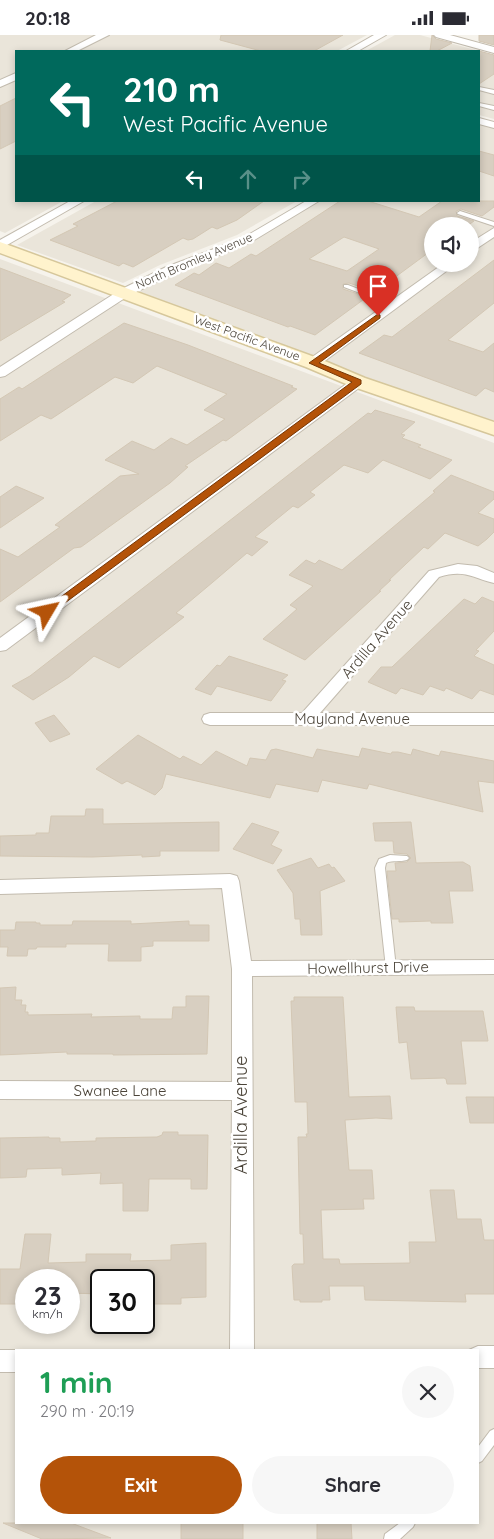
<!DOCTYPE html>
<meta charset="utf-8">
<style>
body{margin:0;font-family:Quicksand,sans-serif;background:#f7f7f7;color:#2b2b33;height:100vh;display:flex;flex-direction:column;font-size:19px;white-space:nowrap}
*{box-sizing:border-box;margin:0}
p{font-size:16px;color:#7c7c81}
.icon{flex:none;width:28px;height:28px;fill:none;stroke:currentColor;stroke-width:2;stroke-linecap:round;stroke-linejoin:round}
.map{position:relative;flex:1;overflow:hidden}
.side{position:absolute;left:15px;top:1314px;width:464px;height:175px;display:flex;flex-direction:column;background:#fff;border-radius:0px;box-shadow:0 2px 8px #0003}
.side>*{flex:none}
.guide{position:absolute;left:15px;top:15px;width:465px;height:152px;border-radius:0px;box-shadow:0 2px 8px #0003;background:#00695c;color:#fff;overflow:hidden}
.fabs{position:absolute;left:424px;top:182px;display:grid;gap:10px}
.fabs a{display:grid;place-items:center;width:55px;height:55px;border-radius:50%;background:#fff;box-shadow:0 2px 8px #0003;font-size:25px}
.speed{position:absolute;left:15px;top:1234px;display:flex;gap:10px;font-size:25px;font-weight:700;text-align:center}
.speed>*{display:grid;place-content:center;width:65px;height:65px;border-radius:50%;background:#fff;box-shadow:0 2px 8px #0003;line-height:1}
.speed small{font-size:12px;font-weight:400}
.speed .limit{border:2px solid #111;border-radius:8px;background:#fff;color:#111}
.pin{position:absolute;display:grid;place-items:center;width:42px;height:42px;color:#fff;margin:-51px -21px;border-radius:50% 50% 50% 0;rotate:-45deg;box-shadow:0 0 5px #0007}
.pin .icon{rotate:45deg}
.me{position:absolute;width:55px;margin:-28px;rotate:54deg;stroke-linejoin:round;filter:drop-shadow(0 0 4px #0008)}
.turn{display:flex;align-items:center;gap:18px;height:105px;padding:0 25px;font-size:22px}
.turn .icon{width:65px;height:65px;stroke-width:2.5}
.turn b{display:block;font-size:35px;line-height:42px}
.lanes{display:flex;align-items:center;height:48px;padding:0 25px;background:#0003;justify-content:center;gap:25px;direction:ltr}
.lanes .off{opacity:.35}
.round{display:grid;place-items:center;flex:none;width:52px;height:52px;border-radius:26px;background:#f7f7f7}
.headline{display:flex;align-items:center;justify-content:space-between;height:85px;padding:0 25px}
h1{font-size:30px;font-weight:800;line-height:38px;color:#1e9e55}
.action{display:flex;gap:10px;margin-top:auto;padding:10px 25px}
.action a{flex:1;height:58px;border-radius:30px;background:#b45309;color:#fff;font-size:20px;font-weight:800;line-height:58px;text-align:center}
.action a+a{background:#f7f7f7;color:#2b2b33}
.status{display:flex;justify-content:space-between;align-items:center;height:35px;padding:0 25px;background:#fff;direction:ltr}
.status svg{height:14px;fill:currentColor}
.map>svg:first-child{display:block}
.residential{fill:#eae5da;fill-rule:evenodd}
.building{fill:#d8cfc1;stroke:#d3c7b4;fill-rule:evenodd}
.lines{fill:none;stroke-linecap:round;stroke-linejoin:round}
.lane-casing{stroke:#c2bbae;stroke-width:2}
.street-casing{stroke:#c2bbae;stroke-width:2}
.secondary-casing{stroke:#d6c79b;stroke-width:3}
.lane{fill:#fff;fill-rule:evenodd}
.street{fill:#fff;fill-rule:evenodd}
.secondary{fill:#fff3cd;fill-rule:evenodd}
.route{fill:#b45309;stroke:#753606}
.labels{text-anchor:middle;stroke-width:5;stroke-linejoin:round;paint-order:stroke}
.far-street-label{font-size:12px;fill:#4b4439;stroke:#fff}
.street-label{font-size:15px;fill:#4b4439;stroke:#fff}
.near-street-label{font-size:18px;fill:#4b4439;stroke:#fff}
</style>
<div class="status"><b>20:18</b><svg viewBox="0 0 49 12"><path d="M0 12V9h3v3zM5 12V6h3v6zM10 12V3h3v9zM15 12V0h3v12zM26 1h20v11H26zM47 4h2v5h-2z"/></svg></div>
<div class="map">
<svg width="494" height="1504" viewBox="0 0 494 1504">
<rect width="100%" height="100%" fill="#f6f3ec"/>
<!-- residential -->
<g class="residential">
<path d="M0 0H367L337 16H16V166H63L5 198 0 196Z"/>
<path d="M395 0H420L494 20V84L479 80V16H366Z"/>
<path d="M479 86 494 90V389L124 258 247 205 314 166H479ZM432 191H470V229H432Z"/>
<path d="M96 166H297L237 200 160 230 123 248 17 210Z"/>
<path d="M0 224 494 408V1504H0ZM26 1245H69V1288H26ZM101 1245H144V1288H101ZM16 1315H478V1488H16Z"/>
</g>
<!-- building -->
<g class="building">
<path d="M221 0H343L314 16H261L220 5Z"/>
<path d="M432 0 436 4 452 8 437 16H430Z"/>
<path d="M479 0H494V10L479 6Z"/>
<path d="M479 16 494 20V39L479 49Z"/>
<path d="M16 63V106L0 114V71Z"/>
<path d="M479 116 494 120V141L479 136Z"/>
<path d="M117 166H264L237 185 217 194 212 192 193 204 188 205 183 203 133 232 123 228 119 231 50 205 78 191 73 189Z"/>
<path d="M340 166H368L419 182 442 166H494V172L482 181 461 174 456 176 457 181 474 186 467 191H432V215L375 257 349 248 343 249V254L367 262 315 300 290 291 288 292 175 250 194 238 199 240 216 228 229 233 251 219 256 221ZM344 202 379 214 347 236 309 224Z"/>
<path d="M494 225V268L448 305 483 317 494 308V357L485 353 476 361 359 318 384 300 392 302Z"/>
<path d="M0 233 71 260 62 266 65 267 0 306Z"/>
<path d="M124 288 188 310 293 351 291 352 297 354 226 406 223 405 185 431 188 432 170 448 81 512 74 513 0 567V514L18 522 60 492 55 490 120 441 139 439 105 425 132 406 154 415 171 403 187 410 225 384 204 375 227 359 157 331 133 348 115 342 51 384 41 380 0 406V364L19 352 22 354Z"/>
<path d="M375 375 415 387 401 399 405 400 402 403 421 410 418 412 452 425 430 444 383 425 368 438 344 430 310 457 315 460 298 473 293 471 255 502 268 507 252 521 247 518 213 547 176 578 184 582 119 633 94 621 69 642 33 665 12 651 30 641 368 378 371 379Z"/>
<path d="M451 440 494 457V464L478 478 494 484V497L487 504 478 511 445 498 428 514 424 512 389 545H391L379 556H381L305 625 263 604 297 574 290 570 313 551 289 540 306 525 315 529 319 525 342 535 435 457 433 456Z"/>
<path d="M16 451 44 463 0 493V462Z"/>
<path d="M482 562 494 567V596L476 615 479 616 474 621 494 630V660L480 655 472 664 446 653 444 656 430 651 423 660 401 653 396 659 368 647 381 632H392L464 564 475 569Z"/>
<path d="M229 621 288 640 282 645 286 646 271 666 217 651 211 660 195 654 217 630 220 631Z"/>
<path d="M54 680 70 699 50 707 35 688Z"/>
<path d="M138 700 180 724 183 721 201 730 216 716 247 731 250 723 266 725 271 715 276 714 313 723 317 714 359 722 362 713 391 719 392 717H398L411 720 413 714 439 721 441 716 494 726V748L478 746 483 777 369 749 367 754 322 745 318 757 276 749 270 763 166 739 162 753 155 760 127 746 122 749 96 734Z"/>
<path d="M86 774H103V789L219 787V816H160V821L142 822V820L92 822 0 821V801L36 800V798H49L51 781H85Z"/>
<path d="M411 787 416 828 463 827 470 831 473 856H449L453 888H431V886L399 887V884H392L387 836H396L395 828 407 827 411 823 407 819 394 818 393 806H375L373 788Z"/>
<path d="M252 788 279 797 271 810 282 815 273 829 233 814Z"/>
<path d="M311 823 318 833 329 829 332 833 334 832 345 846 320 856 322 900H301L300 884H295L293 858 277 835Z"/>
<path d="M73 886H131V889L189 886V890H209V906H153V911L141 912V926H108L109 909H66V912H37L36 914H28L27 921H7L8 912H0V895H15L16 887H36V888H40V890H72Z"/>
<path d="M16 952 15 965H22L21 970H26L25 977H28V980L92 979 91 982 140 981V984H172L173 972H186V961H209L207 1019 113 1020V1019H67V1017L0 1020V953Z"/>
<path d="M294 962H343L349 1062 390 1061 392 1084 376 1083 345 1085 349 1135H372L374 1164H363L364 1174 321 1175 323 1224H339L340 1229 410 1228 409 1207H436L430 1155H454L457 1184H481L484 1205H494V1259H465L466 1267 365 1265 364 1251H329L330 1265H322V1267H300V1265H294L292 1231 294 1229H304L303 1199H300L298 1102H307L306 1099H308L307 1067H295L291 966H294Z"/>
<path d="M396 972H414L415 976H483L488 1006H461L466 1049H447L446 1044 444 1043 411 1044 407 1007 399 1008Z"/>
<path d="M466 1062H494V1088H470Z"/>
<path d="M163 1097H178V1100H208L207 1154H191V1144H149L148 1176H123V1148L100 1149 101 1138 62 1140V1133L27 1134 26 1142 0 1143V1103L49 1102V1103H60V1107L96 1106V1103L157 1102 162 1100Z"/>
<path d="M25 1199H51L48 1228 86 1227V1219H131L130 1226 171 1225V1210L206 1208V1262L181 1263V1269H151L152 1245H101V1259L69 1258V1245H26V1269H0V1234H20Z"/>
<path d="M3 1488H71L111 1503 42 1504Z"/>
<rect x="181" y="1488" width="62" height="16"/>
<path d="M317 1488H351L352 1504H317Z"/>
</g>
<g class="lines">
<!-- lane casing -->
<g class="lane-casing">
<g id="lane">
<path d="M479 52 494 55V59L479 55Z"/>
<path d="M479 68 494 71V75L479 71Z"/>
<path d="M460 176 494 187V191L458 179 457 178Z"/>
<path d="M344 250H348L397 269 392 270 344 252Z"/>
<path d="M390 820 407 821 409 823 407 825C400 827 393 825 386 828L385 833 396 933 394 936 391 937 388 936 386 933 375 833 379 824Z"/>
<path d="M494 1394V1410L482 1426 478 1428V1412L490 1396Z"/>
<path d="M400 1488H415L413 1492 400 1504H384L385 1499Z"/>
</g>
</g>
<!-- street casing -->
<g class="street-casing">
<g id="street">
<path d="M96 0H109L77 16H65Z"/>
<path d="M374 0H386L358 16H346Z"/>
<path d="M434 0H450L494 12V18L436 2Z"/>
<path d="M16 38V45L0 52V45Z"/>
<path d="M479 83 494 87V93L479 89Z"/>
<path d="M70 166H84L0 214V205Z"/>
<path d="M306 166H319L251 207 174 238 128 261 5 341 0 342V332L120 255 166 232 243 203Z"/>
<path d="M494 193V202L470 218V208Z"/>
<path d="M443 229H456L318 331H308L307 328 308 325Z"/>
<path d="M358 343 365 347 363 350 6 615 0 616V603L353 344Z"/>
<path d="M458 529 477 531 494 538V548C471 542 463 534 439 542L320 678H494V690H210L204 688 202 684 204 680 210 678H302L429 536Z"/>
<path d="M230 839 237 841 239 846 251 926 494 925V939L252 941 254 1315H230L232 1065 0 1064V1046L232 1047V934L222 853 0 859V845Z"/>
<path d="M478 1311H494V1333H478V1315H469Z"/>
<rect x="0" y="1315" width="16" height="22"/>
</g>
</g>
<!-- secondary casing -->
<g class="secondary-casing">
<path id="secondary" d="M0 207 320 324 365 343 494 387V400L351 351 306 332 0 218Z"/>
</g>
<!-- lane -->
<use href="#lane" class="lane"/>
<!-- street -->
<use href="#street" class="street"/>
<!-- secondary -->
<use href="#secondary" class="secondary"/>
</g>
<!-- route -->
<path class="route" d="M378 279 380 280V283L319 328 361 345V349L50 579H43V575L352 347 309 328Z"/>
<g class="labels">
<!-- far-street labels -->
<g class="far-street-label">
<text transform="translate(194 226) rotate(-23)" y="4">North Bromley Avenue</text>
<text transform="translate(247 303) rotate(20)" y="4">West Pacific Avenue</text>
</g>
<!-- street labels -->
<g class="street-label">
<text transform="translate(377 604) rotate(-49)" y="5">Ardilla Avenue</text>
<text x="352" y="689">Mayland Avenue</text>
<text transform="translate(368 933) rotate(-1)" y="5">Howellhurst Drive</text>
<text x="120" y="1061">Swanee Lane</text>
</g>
<!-- near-street labels -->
<g class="near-street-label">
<text transform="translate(241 1080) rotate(-90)" y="6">Ardilla Avenue</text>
</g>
</g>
</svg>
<div class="fabs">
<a><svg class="icon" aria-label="sound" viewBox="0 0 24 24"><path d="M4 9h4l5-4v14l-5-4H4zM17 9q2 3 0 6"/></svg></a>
</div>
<div class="speed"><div>23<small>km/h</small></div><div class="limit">30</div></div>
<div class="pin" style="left:378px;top:281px;background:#d93025"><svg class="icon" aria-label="arrive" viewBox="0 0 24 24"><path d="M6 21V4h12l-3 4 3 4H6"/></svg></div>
<svg class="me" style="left:47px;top:577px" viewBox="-20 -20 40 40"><path d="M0-17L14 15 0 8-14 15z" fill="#b45309" stroke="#fff" stroke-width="4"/></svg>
<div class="guide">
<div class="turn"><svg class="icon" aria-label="left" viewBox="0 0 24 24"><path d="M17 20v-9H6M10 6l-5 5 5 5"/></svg><div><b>210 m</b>West Pacific Avenue</div></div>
<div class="lanes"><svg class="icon" aria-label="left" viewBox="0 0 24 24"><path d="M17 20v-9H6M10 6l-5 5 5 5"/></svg><svg class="icon off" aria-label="ahead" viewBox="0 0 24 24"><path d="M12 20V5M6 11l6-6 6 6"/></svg><svg class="icon off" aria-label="right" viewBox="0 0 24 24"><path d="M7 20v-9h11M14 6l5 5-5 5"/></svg></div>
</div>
<section class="side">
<div class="headline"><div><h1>1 min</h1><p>290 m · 20:19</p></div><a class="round"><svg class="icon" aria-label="close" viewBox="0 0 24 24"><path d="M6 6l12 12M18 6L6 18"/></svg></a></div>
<div class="action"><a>Exit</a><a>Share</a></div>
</section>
</div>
